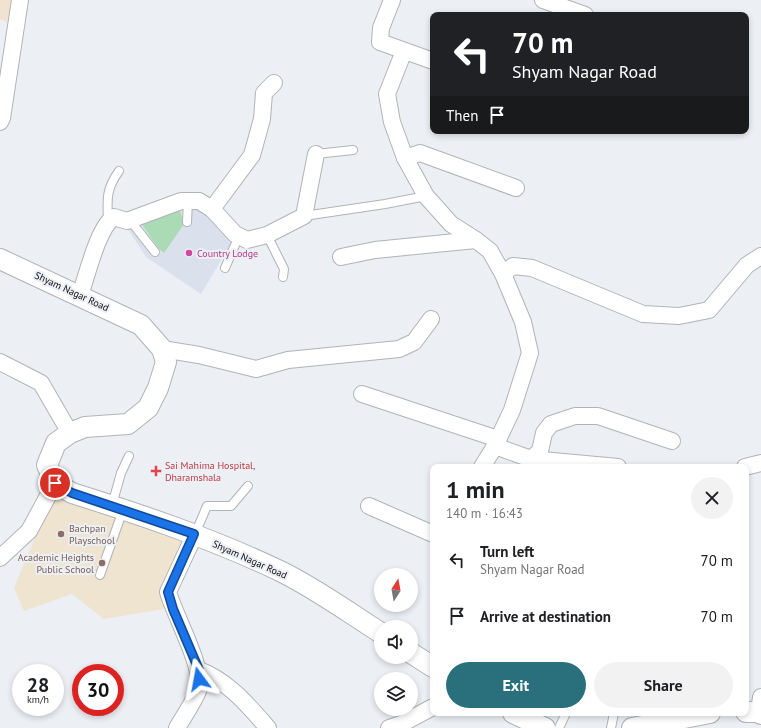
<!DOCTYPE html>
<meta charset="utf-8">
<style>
body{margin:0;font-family:"PT Sans",sans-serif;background:#f2f2f2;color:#202124;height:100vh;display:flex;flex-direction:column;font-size:15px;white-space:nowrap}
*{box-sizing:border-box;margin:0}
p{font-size:13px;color:#757577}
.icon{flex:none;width:22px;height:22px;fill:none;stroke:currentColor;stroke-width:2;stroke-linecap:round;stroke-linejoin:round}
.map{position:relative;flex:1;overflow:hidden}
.details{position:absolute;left:430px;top:464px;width:319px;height:252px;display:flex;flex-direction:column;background:#fff;border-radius:8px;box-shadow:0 2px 6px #0003}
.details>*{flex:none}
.banner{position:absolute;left:430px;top:12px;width:319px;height:122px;border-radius:8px;box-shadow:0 2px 6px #0003;background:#202124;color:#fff;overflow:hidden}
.needle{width:26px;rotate:11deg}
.fabs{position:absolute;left:374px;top:568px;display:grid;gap:8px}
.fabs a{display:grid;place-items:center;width:44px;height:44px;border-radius:50%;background:#fff;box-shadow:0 2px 6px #0003;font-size:20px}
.speed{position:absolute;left:12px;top:664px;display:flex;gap:8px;font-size:20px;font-weight:700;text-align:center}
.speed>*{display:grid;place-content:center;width:52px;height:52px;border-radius:50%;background:#fff;box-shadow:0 2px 6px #0003;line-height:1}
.speed small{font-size:10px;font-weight:400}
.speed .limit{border:6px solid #d22;background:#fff;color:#111}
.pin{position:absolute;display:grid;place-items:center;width:34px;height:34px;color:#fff;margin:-17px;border:2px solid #fff;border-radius:50%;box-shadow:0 1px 4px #0007}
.me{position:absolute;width:44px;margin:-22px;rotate:347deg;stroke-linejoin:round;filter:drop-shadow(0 0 3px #0008)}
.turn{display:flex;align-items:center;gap:14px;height:84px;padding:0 16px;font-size:18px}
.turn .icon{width:52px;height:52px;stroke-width:2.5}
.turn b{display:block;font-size:28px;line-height:34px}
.then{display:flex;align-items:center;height:38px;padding:0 16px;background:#0003;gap:8px;font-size:15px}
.round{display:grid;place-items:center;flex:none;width:42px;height:42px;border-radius:21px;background:#f2f2f2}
.summary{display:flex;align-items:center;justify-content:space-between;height:68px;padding:0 16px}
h1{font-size:24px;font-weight:800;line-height:30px}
.button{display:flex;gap:8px;margin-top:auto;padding:8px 16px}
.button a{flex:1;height:46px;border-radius:24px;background:#29707c;color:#fff;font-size:16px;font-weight:800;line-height:46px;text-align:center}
.button a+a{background:#f2f2f2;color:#202124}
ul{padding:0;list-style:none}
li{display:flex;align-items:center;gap:12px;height:56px;padding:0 16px}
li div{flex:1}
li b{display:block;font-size:15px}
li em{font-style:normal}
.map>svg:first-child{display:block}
.built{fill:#dae1ec}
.education{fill:#eee4cf}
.medical{fill:#f2e3d0}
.green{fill:#abdbb5}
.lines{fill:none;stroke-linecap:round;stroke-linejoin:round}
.service-casing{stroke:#b0b3b7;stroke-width:10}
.minor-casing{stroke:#b0b3b7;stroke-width:18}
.tertiary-casing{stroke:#b0b3b7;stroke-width:22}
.service{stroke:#fff;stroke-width:8}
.minor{stroke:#fff;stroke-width:16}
.tertiary{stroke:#fff;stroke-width:20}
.route-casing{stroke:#114b97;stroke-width:10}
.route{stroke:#1a73e8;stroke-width:7}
.hotel-dot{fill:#d1479c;stroke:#eceff4;stroke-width:1.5}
.health-dot{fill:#e0444e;stroke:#eceff4;stroke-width:1.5}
.education-dot{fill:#8d6e63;stroke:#eceff4;stroke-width:1.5}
.labels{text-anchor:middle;stroke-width:4;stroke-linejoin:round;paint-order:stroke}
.hotel-label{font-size:10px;fill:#b23c85;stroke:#eceff4;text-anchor:start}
.street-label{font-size:10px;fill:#101113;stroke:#eceff4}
.health-label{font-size:10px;fill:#be3a42;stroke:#eceff4;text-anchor:start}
.education-label{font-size:10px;fill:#785e54;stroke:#eceff4;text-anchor:start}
</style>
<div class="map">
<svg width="761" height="728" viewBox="0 0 761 728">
<rect width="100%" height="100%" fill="#eceff4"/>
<!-- built -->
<path class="built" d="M179 207 197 208 208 212 233 240 201 294 146 257 126 226Z"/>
<!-- education -->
<path class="education" d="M53 494 190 538 170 608 104 619 72 594 24 611 14 588Z"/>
<!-- medical -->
<path class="medical" d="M0 0H12L7 22 0 19Z"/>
<!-- green -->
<path class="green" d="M179 207 184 224 164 253 158 248 141 223Z"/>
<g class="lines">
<!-- service casing -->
<g class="service-casing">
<g id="service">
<path d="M316 154 353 150"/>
<path d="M304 216 385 204 426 196"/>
<path d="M108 221C107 199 106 189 119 171"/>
<path d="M128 221 133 224 155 252"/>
<path d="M187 222 188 201"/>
<path d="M267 235 284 269 283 277"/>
<path d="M225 268 239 236"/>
<path d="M112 505 121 473 129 456"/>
<path d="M195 534 207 506H231L248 486"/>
<path d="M100 575 123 510"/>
<path d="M559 728 566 713"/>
<path d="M611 728 614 713"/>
</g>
</g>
<!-- minor casing -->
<g class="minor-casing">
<g id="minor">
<path d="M392 0 381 28 380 42 433 61"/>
<path d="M543 0 585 15"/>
<path d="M404 51 387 94 392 122 405 158 426 196 451 224 476 240 490 251 503 274 523 322 530 353 512 410 495 446 482 467"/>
<path d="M0 122 2 118 20 0"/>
<path d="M405 158 420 153 516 188"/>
<path d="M212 209 252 155 262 119 264 93 274 83"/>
<path d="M341 257 375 250 476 240"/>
<path d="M503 274 513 266 532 268 643 314 679 316 709 310 747 265 761 256"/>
<path d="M80 295C87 276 98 227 114 217L127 221 181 201H199L212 209 235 234 247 240 267 235 304 216 316 154"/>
<path d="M162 349 199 355 256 369 288 360 399 349 414 342 431 319"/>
<path d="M0 362 41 383 70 433"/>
<path d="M362 394 498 439"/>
<path d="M495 446 531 459 618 467"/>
<path d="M531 459 540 451 544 433 551 424 575 416H598L672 441"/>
<path d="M745 467 761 463"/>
<path d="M369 506 433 534"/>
<path d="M0 558 29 531 55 483"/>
<path d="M199 670C228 681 248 705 268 728"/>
<path d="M759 712 761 697"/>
<path d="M177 728C182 719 197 697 199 688 203 666 175 616 168 592L195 534"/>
<path d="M389 728 401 724 433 707"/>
</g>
</g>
<!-- tertiary casing -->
<g class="tertiary-casing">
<g id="tertiary">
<path d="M0 259 141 325 162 349 166 362 158 388 148 408 128 424 85 427 70 433 56 443 47 465 55 483 72 493C142 515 213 539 280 571 315 588 348 612 381 633"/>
<path d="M411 653 433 667"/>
<path d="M746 712H759L761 714"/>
<path d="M513 713 545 728"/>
<path d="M632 728 710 713"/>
</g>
</g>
<!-- service -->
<use href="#service" class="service"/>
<!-- minor -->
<use href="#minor" class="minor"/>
<!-- tertiary -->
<use href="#tertiary" class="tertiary"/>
</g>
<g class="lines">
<!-- route casing -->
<g class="route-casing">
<path id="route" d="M55 483 72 493 194 534 168 592 173 609 199 670V679"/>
</g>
<!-- route -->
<use href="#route" class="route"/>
</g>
<!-- markers -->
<circle class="hotel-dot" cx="189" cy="253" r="4"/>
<path class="health-dot" d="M154 465h4v4h4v4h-4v4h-4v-4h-4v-4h4z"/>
<g class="education-dot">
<circle cx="61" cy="534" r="4"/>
<circle cx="102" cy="563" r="4"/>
</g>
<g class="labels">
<!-- hotel labels -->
<g class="hotel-label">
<text x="197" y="257">Country Lodge</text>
</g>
<!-- street labels -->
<g class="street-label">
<text transform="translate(72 291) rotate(25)" y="4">Shyam Nagar Road</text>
<text transform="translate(250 559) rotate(24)" y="4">Shyam Nagar Road</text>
</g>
<!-- health labels -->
<g class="health-label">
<text x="165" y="469">Sai Mahima Hospital,<tspan x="165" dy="12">Dharamshala</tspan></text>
</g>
<!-- education labels -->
<g class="education-label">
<text x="69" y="532">Bachpan<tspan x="69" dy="12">Playschool</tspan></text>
<text x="94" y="561" text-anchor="end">Academic Heights<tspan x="94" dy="12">Public School</tspan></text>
</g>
</g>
</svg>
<div class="fabs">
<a><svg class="needle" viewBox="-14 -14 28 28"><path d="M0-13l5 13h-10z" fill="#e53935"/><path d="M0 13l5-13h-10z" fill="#757577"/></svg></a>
<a><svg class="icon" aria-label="sound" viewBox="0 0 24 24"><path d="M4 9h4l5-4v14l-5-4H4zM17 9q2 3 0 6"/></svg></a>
<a><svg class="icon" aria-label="layers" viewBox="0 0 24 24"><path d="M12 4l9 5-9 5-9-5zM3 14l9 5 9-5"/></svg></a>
</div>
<div class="speed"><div>28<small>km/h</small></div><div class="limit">30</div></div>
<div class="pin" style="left:55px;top:483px;background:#d93025"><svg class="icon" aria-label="arrive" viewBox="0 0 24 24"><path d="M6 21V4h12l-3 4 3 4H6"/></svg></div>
<svg class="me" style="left:199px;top:679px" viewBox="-20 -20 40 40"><path d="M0-17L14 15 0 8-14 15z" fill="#1a73e8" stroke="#fff" stroke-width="4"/></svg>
<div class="banner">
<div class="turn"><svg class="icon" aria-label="left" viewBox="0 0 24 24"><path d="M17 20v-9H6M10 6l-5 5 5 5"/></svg><div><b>70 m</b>Shyam Nagar Road</div></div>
<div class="then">Then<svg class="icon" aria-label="arrive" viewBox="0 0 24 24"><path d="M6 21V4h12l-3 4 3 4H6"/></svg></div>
</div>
<section class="details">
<div class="summary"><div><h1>1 min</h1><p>140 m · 16:43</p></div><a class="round"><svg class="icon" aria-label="close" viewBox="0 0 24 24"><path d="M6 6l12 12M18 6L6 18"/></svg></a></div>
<ul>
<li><svg class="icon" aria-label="left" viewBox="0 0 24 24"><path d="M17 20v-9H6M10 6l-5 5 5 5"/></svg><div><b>Turn left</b><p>Shyam Nagar Road</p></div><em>70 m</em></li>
<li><svg class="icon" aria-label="arrive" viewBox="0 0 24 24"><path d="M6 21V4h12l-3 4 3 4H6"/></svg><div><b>Arrive at destination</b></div><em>70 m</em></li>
</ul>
<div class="button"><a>Exit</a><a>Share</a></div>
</section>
</div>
